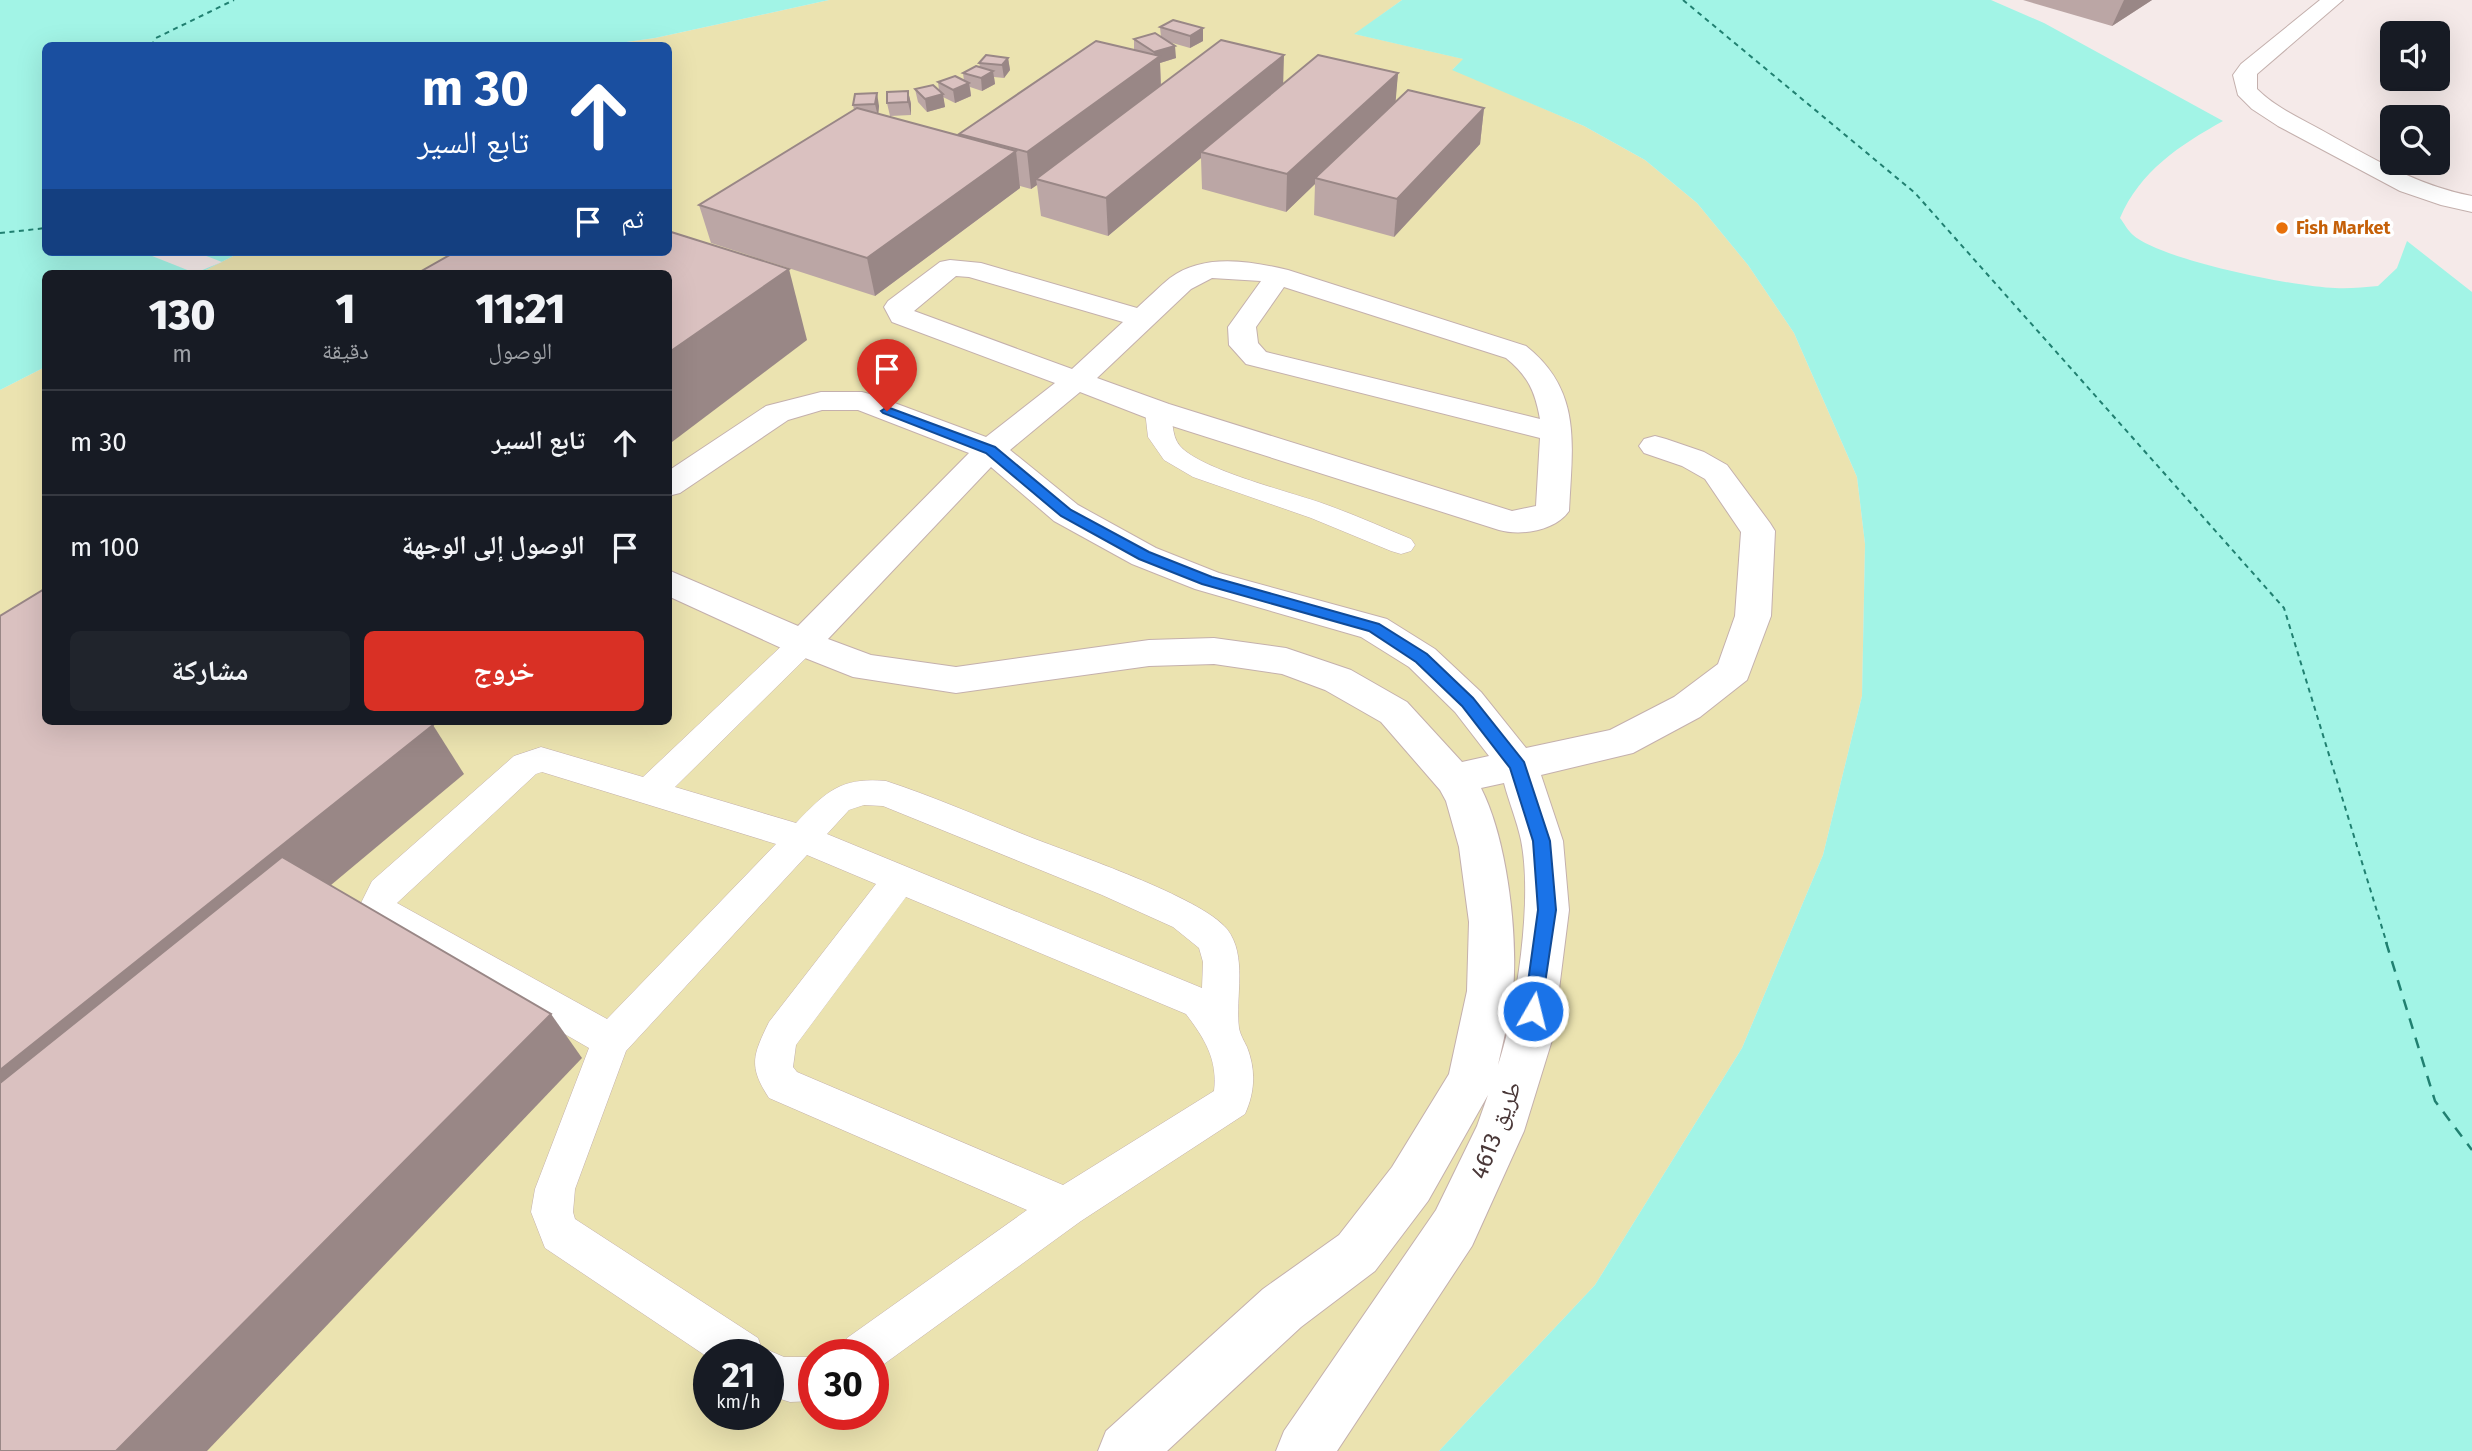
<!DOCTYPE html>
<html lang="ar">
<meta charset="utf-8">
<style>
body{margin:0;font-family:"Fira Sans","Noto Naskh Arabic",sans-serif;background:#20242c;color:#f1f3f6;direction:rtl;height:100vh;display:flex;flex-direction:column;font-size:26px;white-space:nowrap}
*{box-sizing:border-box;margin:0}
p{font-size:23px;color:#9ea1a6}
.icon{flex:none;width:38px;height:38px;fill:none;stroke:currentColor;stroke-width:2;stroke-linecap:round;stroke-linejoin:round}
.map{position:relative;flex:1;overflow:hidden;direction:ltr}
.sheet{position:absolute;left:42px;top:270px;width:630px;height:455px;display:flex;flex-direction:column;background:#171b24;border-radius:10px;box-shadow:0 7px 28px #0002;direction:rtl}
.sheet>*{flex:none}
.guide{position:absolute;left:42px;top:42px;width:630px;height:214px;border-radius:10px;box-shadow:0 7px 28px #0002;direction:rtl;background:#1a4fa0;color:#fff;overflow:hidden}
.controls{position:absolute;left:2380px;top:21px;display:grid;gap:14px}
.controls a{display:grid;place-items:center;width:70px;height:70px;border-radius:10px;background:#171b24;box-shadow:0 7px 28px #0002;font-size:35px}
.speed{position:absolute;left:693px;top:1339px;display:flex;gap:14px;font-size:35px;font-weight:700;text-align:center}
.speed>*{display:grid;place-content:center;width:91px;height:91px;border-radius:50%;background:#171b24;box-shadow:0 7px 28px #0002;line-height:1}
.speed small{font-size:18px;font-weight:400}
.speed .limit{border:10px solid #d22;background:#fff;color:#111}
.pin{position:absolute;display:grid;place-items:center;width:60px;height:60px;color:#fff;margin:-72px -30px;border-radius:50% 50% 50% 0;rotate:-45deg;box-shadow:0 0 7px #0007}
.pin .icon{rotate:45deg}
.me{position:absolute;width:77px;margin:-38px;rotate:8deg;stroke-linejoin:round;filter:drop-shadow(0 0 5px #0008)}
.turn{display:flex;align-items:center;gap:24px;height:147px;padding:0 28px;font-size:32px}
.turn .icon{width:91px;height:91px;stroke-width:2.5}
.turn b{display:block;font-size:49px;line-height:60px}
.then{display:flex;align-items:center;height:66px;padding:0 28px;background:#0003;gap:14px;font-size:26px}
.eta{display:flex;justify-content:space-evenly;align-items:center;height:119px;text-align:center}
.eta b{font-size:42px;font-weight:800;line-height:49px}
.button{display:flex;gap:14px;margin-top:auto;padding:14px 28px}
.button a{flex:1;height:80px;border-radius:10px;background:#d93025;color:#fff;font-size:28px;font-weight:800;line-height:80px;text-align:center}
.button a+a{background:#20242c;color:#f1f3f6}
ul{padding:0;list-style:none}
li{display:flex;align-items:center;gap:21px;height:105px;padding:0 28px;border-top:2px solid #363941}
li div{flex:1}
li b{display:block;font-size:26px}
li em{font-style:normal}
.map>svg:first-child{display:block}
.green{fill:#ebe3b0;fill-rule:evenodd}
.water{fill:#a2f4e6}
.pier{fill:#f5eae9}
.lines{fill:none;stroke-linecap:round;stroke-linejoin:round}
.ferry-far1{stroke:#218071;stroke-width:2;stroke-dasharray:5 4.5;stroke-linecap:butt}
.ferry{stroke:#218071;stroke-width:2.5;stroke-dasharray:11 9;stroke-linecap:butt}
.lane-casing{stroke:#c4b0ad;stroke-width:1}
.street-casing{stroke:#c4b0ad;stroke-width:2}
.lane{fill:#fff;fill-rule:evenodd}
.street{fill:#fff;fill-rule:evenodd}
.wall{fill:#bba6a5}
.shaded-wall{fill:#998786}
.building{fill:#dac1c0;stroke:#998786;stroke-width:2}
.route{fill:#1a73e8;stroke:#114b97;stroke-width:2}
.food-dot{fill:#e8710a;stroke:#fff;stroke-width:2.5}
.labels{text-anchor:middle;stroke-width:7;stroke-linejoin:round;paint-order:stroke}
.far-food-label{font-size:18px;font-weight:bold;fill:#c56008;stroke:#fff;text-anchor:start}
.near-street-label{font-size:24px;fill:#493737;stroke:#fff}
</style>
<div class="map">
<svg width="2472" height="1451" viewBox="0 0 2472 1451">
<rect width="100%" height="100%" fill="#f5eae9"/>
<!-- green -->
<path class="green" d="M829 0H1402L1355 34 1464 59 1453 69 1584 126 1645 160 1697 203 1748 265 1794 333 1857 477 1865 544 1862 696 1823 855 1742 1048 1595 1285 1439 1451H0V390L45 367 46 721H668V273H200L241 252H668V46L605 45 655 38ZM709 1354H768V1414H709ZM814 1354H873V1414H814Z"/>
<!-- water -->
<g class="water">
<path d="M0 0H829L655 38 605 45 46 46V252H241L200 273H46L45 367 0 390Z"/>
<path d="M1402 0H1991L2044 23 2223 121C2180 145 2140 171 2120 218 2124 223 2128 231 2133 235 2161 260 2295 287 2335 288 2349 289 2364 287 2378 286L2397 268 2407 241 2472 292V1451H1439L1595 1285 1742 1048 1823 855 1862 696 1865 544 1857 477 1794 333 1748 265 1697 203 1645 160 1584 126 1452 70 1463 59 1354 34Z"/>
</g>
<!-- pier -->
<path class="pier" d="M142 252H196L222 262 195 273Z"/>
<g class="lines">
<!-- ferry-far1 -->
<g class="ferry-far1">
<path d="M1683 0 1915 193 2284 608 2387 944"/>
<path d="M151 46 156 38 234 0"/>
<path d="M0 233 46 228"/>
</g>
<!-- ferry -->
<path class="ferry" d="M2386 942 2435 1101 2472 1150"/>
<!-- lane casing -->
<g class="lane-casing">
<g id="lane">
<path d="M1158 403 1167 406C1175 418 1170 434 1180 446 1202 471 1296 493 1330 506 1358 516 1384 528 1411 539L1415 545 1411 551 1401 554 1391 551 1311 518 1193 477 1164 460 1148 437 1145 411 1149 406Z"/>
<path d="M803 632 814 636 818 643 814 650 675 787 796 823C826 792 840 777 886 781 935 797 982 818 1030 837 1073 854 1201 897 1227 929 1248 956 1235 997 1239 1028 1240 1034 1244 1041 1247 1047 1256 1070 1255 1092 1245 1114L1081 1221 873 1372V1354H841L847 1338 1027 1210 769 1098C748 1066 753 1055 769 1022L876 884 807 855 626 1051 575 1189 573 1212 575 1219 758 1338 763 1352 768 1350 784 1357H814V1401L790 1402 768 1395V1354H709V1358L545 1248 531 1212 535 1189 589 1048 370 922 361 903 372 881 514 756 541 747 643 777 792 636ZM542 772 776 844 607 1019 397 903 536 774ZM864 805 883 806 1102 895 1173 927 1199 948 1203 962 1202 988 827 834 849 810ZM906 897 1186 1014C1204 1038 1218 1059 1214 1091L1063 1185 797 1072 793 1067 796 1045Z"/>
</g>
</g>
<!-- street casing -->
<g class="street-casing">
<g id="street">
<path d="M2320 0H2343L2257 74V89C2276 108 2302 119 2325 132 2372 158 2418 186 2472 196V212L2441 205 2400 191 2278 126 2252 109 2238 95 2233 75 2241 64Z"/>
<path d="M950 260 981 263 1137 308C1148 298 1159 287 1170 278 1204 253 1250 261 1288 270L1526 346C1583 391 1572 446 1569 511 1555 531 1521 536 1499 530L1147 418 1080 392 1010 450 1078 505 1156 548 1219 573 1387 619 1435 649 1481 692 1526 748 1610 730 1674 697 1718 664 1735 616 1741 532 1705 479 1682 466 1644 453 1639 446 1644 439 1655 436 1666 439 1704 452 1727 465 1770 523 1775 531 1771 616 1747 680 1700 717 1633 753 1541 775 1563 841 1569 910 1553 1037 1524 1131 1472 1246 1337 1451H1276L1284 1431 1436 1210 1477 1126 1488 1095 1428 1201 1375 1271 1301 1327 1167 1451H1098L1106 1431 1263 1289 1339 1235 1392 1167 1449 1074 1467 991 1469 922 1459 847 1446 801 1440 790 1381 722 1325 690 1282 674 1214 664 1149 666 956 693 853 677 790 652 668 596V570L798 626 969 453 858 410H822L788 420 680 493 668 496V471L766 406 821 392H862L873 395 986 437 1055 383 892 322 884 307 888 301 940 262ZM956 276 969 277 1123 322 1072 369 914 311ZM1212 278 1261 281 1228 327 1229 345 1246 364 1540 438 1536 506 1512 511 1169 404 1097 378 1191 289ZM1284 287 1506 358C1528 376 1535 391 1540 419L1266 352 1258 343 1256 327ZM991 467 1054 521 1132 564 1195 589 1361 637 1409 667 1455 712 1489 756 1462 762 1407 702 1351 670 1286 648 1214 638 1149 640 956 667 871 655 828 639ZM1504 783C1509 802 1517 821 1521 840 1533 899 1517 1008 1498 1065 1503 1041 1510 1015 1513 991 1518 933 1507 839 1481 788Z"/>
</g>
</g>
<!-- lane -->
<use href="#lane" class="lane"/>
<!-- street -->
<use href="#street" class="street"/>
</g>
<!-- wall -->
<g class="wall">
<path d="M2023 0H2152L2112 26Z"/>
<path d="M1173 20 1203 41 1190 48 1169 42 1176 58 1160 63 1161 85 1283 84 1398 73 1395 102 1484 108 1480 144 1394 237 1314 215 1315 184 1286 212 1202 189 1201 158 1108 236 1041 216 1037 185 1031 189 1020 186V188L875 296 711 243 699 205 854 110 853 105 855 94 879 106 878 114 959 136V134L1134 50V39L1161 37 1160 27Z"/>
<path d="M1008 58 1010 70 1004 78 994 77 995 84 982 91 970 87 971 96 955 103 943 97 945 107 927 112 918 102 915 89 939 90 938 82 964 81 963 73 980 67 979 63Z"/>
<path d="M908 91 911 104V115L890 116 887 103Z"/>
</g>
<!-- shaded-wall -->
<g class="shaded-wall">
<path d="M2124 0H2152L2112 26Z"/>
<path d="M1203 28V41L1190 48V36Z"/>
<path d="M1175 46 1176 58 1160 63 1161 92 1036 179 1037 185 1031 189 1027 152 1155 60 1154 52Z"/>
<path d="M1284 55 1283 90 1201 152V158L1108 236 1106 198Z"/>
<path d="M1008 58 1010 70 1004 78 1002 65Z"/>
<path d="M993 71 995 84 982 91 981 78Z"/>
<path d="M1398 73 1395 109 1315 178V184L1286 212 1287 174Z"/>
<path d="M969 83 971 96 955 103 953 90Z"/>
<path d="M908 91 911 104V115L908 102Z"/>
<path d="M877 93 879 106 878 117 875 104Z"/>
<path d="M943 94 945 107 927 112 925 99Z"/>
<path d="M1484 108 1480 144 1394 237 1397 199Z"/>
<path d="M1016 151 1020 188 875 296 867 258Z"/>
<path d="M789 269 807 340 668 445V353Z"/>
<path d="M433 725 464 774 0 1161V1070Z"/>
<path d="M551 1014 582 1058 207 1451H116Z"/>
</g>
<!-- building -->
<g class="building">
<path d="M1173 20 1203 28 1190 36 1160 27Z"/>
<path d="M1155 33 1175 46 1154 52 1134 39Z"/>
<path d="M1221 40 1284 55 1106 198 1036 179Z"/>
<path d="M1096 41 1160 56 1027 152 959 134Z"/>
<path d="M986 55 1008 58 1002 65 979 63Z"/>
<path d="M1318 55 1398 73 1287 174 1201 152Z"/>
<path d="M976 66 993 71 981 78 963 73Z"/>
<path d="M955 76 969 83 953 90 938 82Z"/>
<path d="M933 85 943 94 925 99 915 89Z"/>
<path d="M1408 90 1484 108 1397 199 1315 178Z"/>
<path d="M908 91V102L887 103V92Z"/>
<path d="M877 93 875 104 853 105 855 94Z"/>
<path d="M857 108 1016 151 867 258 699 205Z"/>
<path d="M668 231 789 269 668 353V273H418L455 252H668Z"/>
<path d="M46 588V721H425L433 725 0 1070V616Z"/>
<path d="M282 857 551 1014 116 1451H0V1083Z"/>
</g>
<!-- route -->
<path class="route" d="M887 407 995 447 1071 510 1149 552 1212 577 1379 624 1427 654 1473 698 1524 762 1550 841 1556 910 1540 1017 1533 1019 1527 1017 1524 1011 1538 910 1533 841 1510 768 1462 706 1416 662 1369 631 1202 584 1139 559 1061 516 986 453 883 413 881 411Z"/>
<!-- markers -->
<circle class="food-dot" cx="2282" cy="228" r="7"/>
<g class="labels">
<!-- far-food labels -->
<g class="far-food-label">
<text x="2296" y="234">Fish Market</text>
</g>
<!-- near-street labels -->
<g class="near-street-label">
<text transform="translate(1496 1130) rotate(-69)" y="8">طريق 4613</text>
</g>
</g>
</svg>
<div class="controls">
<a><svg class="icon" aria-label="sound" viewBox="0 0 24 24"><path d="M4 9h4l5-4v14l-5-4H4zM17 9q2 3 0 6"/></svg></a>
<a><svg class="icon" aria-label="search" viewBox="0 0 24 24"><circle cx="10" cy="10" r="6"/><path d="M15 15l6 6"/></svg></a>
</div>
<div class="speed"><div>21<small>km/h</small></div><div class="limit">30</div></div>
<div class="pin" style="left:887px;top:411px;background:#d93025"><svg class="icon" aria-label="arrive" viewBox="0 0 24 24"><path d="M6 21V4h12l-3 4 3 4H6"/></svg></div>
<svg class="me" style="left:1533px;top:1011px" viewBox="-20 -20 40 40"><circle r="17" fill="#1a73e8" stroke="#fff" stroke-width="3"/><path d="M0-11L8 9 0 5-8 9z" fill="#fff"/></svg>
<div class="guide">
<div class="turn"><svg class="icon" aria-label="ahead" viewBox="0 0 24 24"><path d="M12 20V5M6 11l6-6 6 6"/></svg><div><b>30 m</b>تابع السير</div></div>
<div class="then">ثم<svg class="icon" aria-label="arrive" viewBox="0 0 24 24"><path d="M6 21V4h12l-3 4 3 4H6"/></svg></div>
</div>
<section class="sheet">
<div class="eta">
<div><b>11:21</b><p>الوصول</p></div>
<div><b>1</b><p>دقيقة</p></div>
<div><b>130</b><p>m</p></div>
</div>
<ul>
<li><svg class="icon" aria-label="ahead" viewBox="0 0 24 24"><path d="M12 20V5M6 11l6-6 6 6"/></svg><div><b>تابع السير</b></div><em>30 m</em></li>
<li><svg class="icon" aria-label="arrive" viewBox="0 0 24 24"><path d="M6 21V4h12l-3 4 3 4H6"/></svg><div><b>الوصول إلى الوجهة</b></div><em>100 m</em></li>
</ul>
<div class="button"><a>خروج</a><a>مشاركة</a></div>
</section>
</div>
